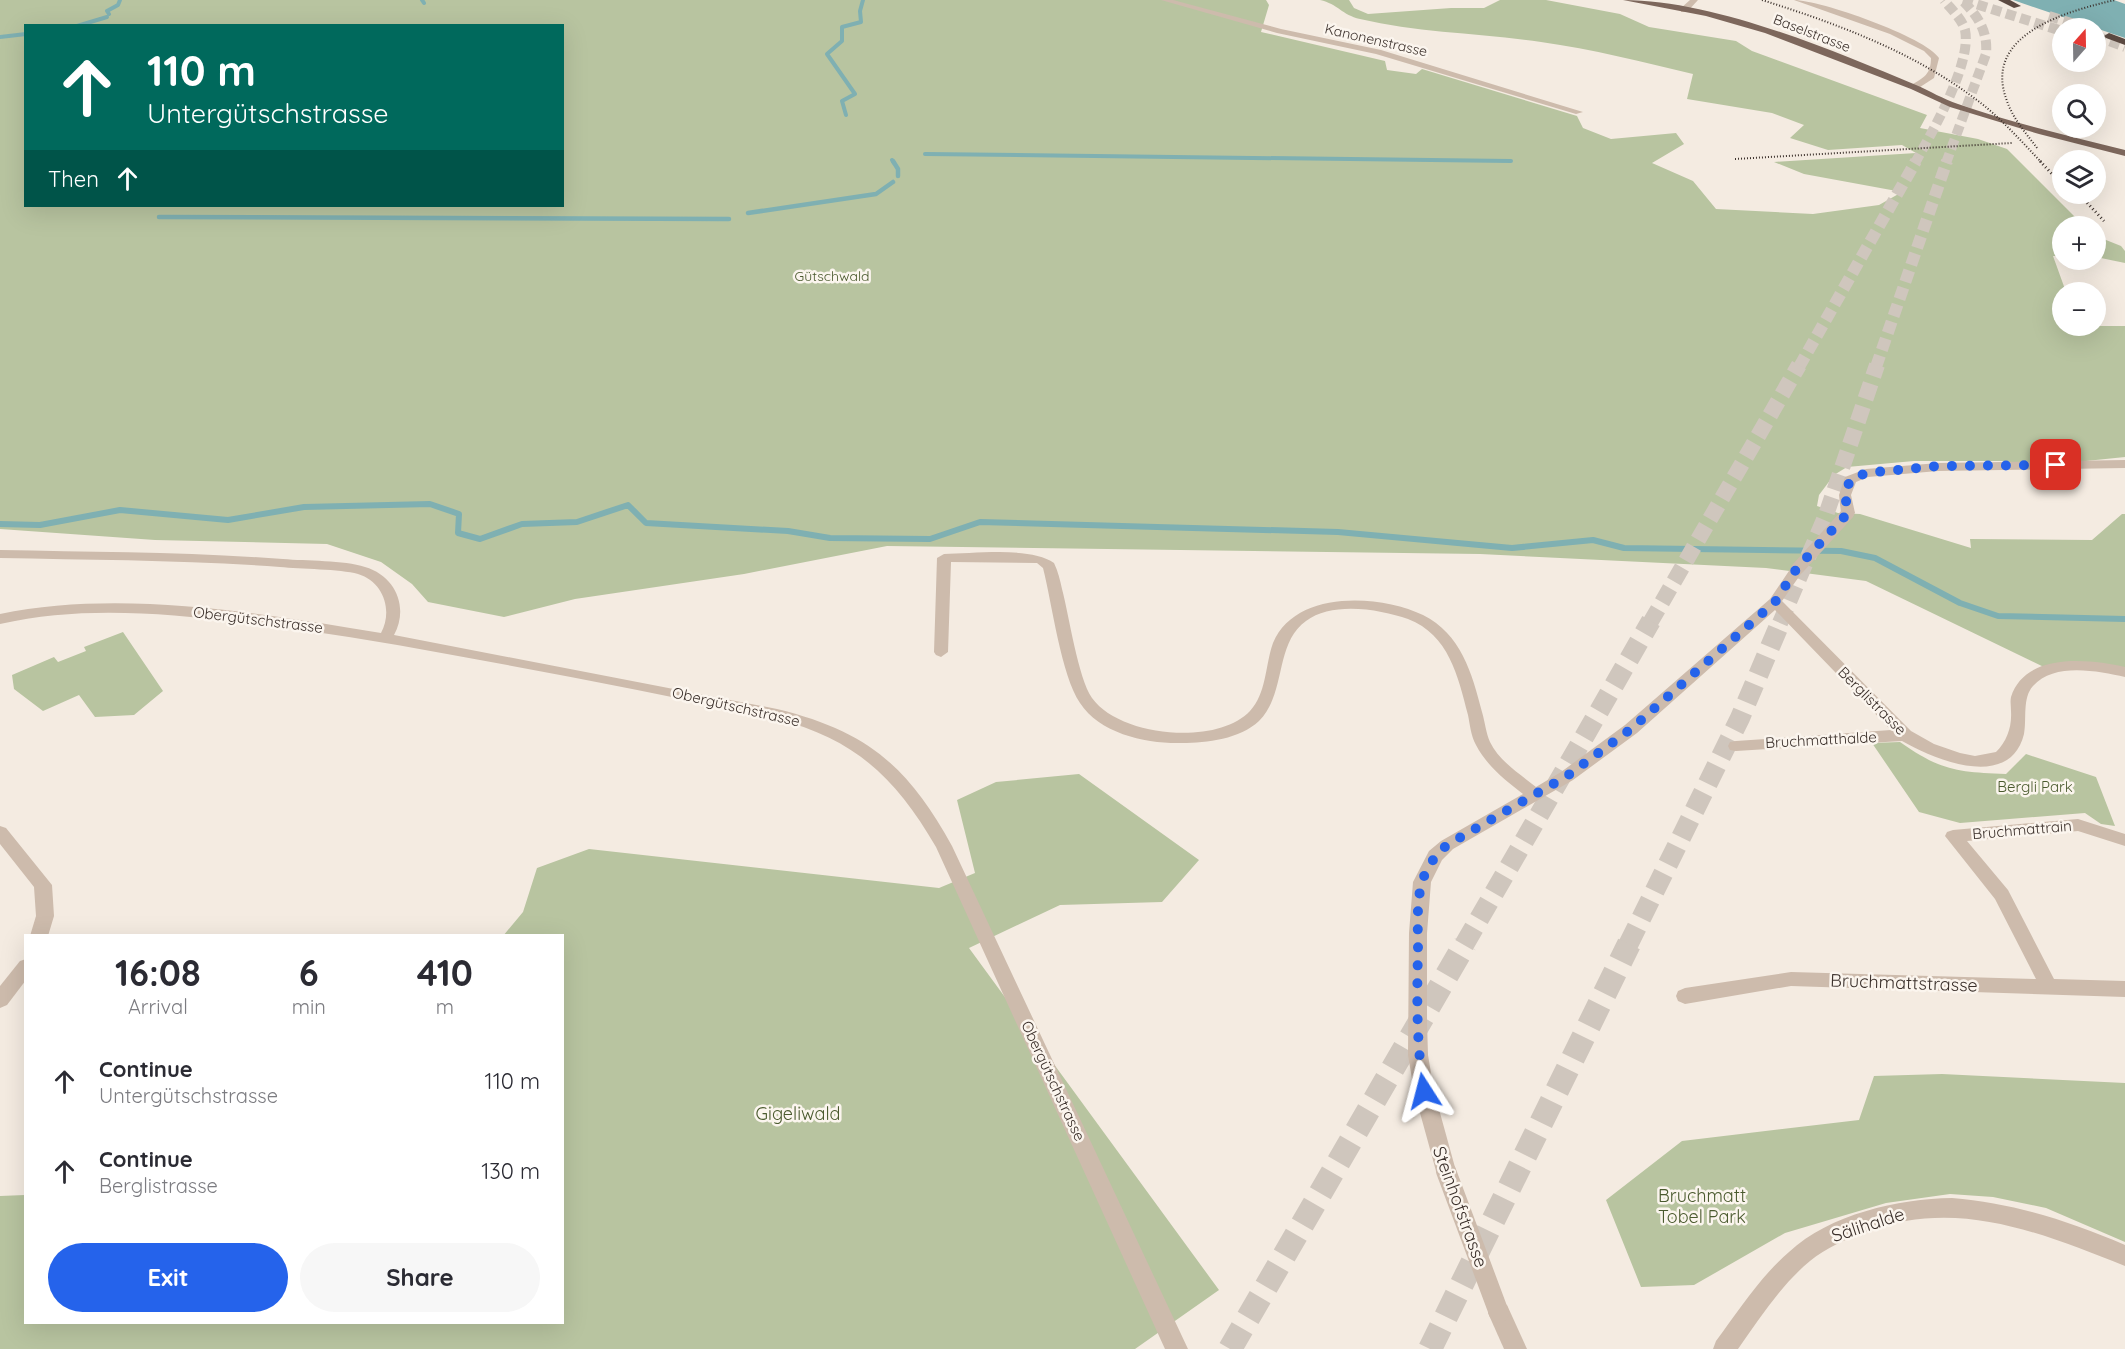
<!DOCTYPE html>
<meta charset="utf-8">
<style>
body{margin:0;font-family:Quicksand,sans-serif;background:#f7f7f7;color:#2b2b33;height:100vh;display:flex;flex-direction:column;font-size:22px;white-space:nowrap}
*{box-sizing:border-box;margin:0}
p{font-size:20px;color:#7c7c81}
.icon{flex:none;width:33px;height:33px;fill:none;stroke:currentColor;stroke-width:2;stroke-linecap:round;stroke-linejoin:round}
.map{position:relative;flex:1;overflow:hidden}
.sheet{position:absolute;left:24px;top:934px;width:540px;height:390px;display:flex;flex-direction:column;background:#fff;border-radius:0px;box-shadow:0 6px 24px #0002}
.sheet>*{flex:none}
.banner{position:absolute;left:24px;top:24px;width:540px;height:183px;border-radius:0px;box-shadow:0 6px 24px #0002;background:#00695c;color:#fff;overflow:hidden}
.needle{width:39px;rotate:20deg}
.controls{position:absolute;left:2052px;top:18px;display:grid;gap:12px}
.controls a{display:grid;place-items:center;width:54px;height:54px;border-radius:50%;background:#fff;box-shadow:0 6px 24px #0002;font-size:30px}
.pin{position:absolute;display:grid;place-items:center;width:51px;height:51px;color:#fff;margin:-26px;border-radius:12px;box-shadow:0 3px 9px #0006}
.me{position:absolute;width:66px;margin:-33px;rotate:351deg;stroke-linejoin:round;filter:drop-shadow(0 0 4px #0008)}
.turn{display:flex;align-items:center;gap:21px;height:126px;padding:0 24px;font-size:27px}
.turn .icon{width:78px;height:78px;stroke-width:2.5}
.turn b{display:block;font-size:42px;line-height:51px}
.then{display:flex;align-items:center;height:57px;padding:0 24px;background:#0003;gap:12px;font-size:22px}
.eta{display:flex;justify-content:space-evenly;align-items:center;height:102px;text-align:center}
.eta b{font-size:36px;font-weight:700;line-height:42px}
.cta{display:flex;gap:12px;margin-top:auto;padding:12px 24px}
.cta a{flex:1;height:69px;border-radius:36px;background:#2563eb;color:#fff;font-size:24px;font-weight:700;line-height:69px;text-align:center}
.cta a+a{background:#f7f7f7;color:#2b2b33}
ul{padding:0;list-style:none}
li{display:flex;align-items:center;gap:18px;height:90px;padding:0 24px}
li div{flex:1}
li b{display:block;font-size:22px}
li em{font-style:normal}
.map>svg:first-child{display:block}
.green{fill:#b8c4a0;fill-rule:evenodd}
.water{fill:#7fb0b2}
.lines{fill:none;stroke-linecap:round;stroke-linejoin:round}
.stream-far2{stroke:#7fb0b2;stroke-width:4}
.stream-far1{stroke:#7fb0b2;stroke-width:4.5}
.stream{stroke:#7fb0b2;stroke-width:6}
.motorway-tunnel-far4{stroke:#cfc6bd;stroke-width:10;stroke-dasharray:10 5;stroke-linecap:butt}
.motorway-tunnel-far3{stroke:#cfc6bd;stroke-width:12;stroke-dasharray:12 6;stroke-linecap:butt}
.motorway-tunnel-far2{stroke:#cfc6bd;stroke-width:16;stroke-dasharray:16 8;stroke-linecap:butt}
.motorway-tunnel-far1{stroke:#cfc6bd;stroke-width:20;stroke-dasharray:20 10;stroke-linecap:butt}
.motorway-tunnel{stroke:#cfc6bd;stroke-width:24;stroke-dasharray:24 12;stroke-linecap:butt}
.minor{fill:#cdbbac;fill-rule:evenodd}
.primary{fill:#7d675c;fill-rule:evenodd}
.motorway{fill:#5c4a42;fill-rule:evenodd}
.rail-far1{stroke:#3b302b;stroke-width:2;stroke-dasharray:1 2;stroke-linecap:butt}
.rail{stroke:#3b302b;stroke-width:3;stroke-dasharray:1 3;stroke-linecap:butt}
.minor-bridge-far1{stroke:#cdbbac;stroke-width:13}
.minor-bridge{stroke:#cdbbac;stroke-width:20}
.route{stroke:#2563eb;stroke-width:10;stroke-dasharray:0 18}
.labels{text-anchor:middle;stroke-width:5;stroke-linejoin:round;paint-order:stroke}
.far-street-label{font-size:14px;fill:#3b302b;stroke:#fbf5ee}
.far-park-label{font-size:14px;fill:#4a5a2e;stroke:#fbf5ee}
.street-label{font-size:15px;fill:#3b302b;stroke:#fbf5ee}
.park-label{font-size:15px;fill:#4a5a2e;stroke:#fbf5ee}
.near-street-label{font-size:18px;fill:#3b302b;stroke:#fbf5ee}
.near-park-label{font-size:18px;fill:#4a5a2e;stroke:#fbf5ee}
</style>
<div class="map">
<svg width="2125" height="1349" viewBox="0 0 2125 1349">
<rect width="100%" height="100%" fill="#f4ebe1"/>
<!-- green -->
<g class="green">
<path d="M0 0H1266L1269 5 1261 32 1385 61 1387 70 1416 74 1422 69 1577 116 1583 128 1611 139 1676 133 1684 144 1652 163 1693 181 1716 209 1813 214 1879 205 1902 192 1804 174 1774 162 1916 153 1902 145 1828 150 1790 138 1804 125 1772 113 1687 99 1693 74C1643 62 1592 49 1541 42 1481 33 1419 33 1360 19 1342 15 1338 4 1320 0H1349L1354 8 1368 14 1451 8H1484L1500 0H1546L1620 14 1649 27 1736 41 1752 51 1927 115 1920 128 1978 139 2007 149 2084 226H2062V256H2053L2066 292H2062V326H2125V457L2037 466 2002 461H1914L1847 467 1834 475 1819 495 1817 506 1838 513 1860 514 1971 548 1970 539 2092 540 2122 514H2125V672L2110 668 2048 669 1866 581 1766 568 1480 554 887 546 744 574 575 599 504 617 428 602 412 584 381 562 327 544 155 540 0 529ZM26 26H562V206H26Z"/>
<path d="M2096 236 2121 246 2125 251V263L2096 257Z"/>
<path d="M123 632 163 691 134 715 95 717 79 695 43 711 14 689 12 675 54 657 58 662 86 651 84 647Z"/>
<path d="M1900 742C1941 771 1958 772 2006 774L2026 754 2096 777 2115 826 2101 824 2085 813 1960 823 1919 812 1872 743Z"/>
<path d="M1079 774 1199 860 1162 902 1060 905 969 948 1219 1290 1135 1349H0V1196L25 1195 26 1323H562V936H503L523 912 537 868 589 849 939 888 975 873 957 800 996 782Z"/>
<path d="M1942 1074 2125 1083V1242L2046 1208 1993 1197 1950 1194 1886 1203 1785 1233 1694 1285 1641 1287 1606 1200 1682 1141 1859 1120 1874 1076Z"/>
</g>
<!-- water -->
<path class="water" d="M2013 0H2114L2125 4V38Z"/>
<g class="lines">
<!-- stream-far2 -->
<g class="stream-far2">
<path d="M422 0 424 3"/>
<path d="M109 14 107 11 118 5 120 0"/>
<path d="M77 26 107 17"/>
<path d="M0 37 26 34"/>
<path d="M846 115 842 101 855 94 827 54 842 41V27L861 22 860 11 863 0"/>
<path d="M925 154 1511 161"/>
<path d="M892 160 894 163"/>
</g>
<!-- stream-far1 -->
<g class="stream-far1">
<path d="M893 161 898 169V176"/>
<path d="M748 213 876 194 893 182"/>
<path d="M159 217 729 219"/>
</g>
<!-- stream -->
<path class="stream" d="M0 524 40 525 120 510 228 520 304 507 430 504 459 514 458 533 480 539 522 524 577 522 628 505 646 523 788 531 830 538 930 539 980 522 1338 532 1512 548 1593 540 1624 548 1841 551 1875 558 1960 603 1998 616 2125 619"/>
<!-- motorway-tunnel-far4 -->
<g class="motorway-tunnel-far4">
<path d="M1963 0 2062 31"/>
<path d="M2049 16 2087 28"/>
<path d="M2096 36 2125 47"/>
<path d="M1915 163C1932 132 1972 64 1965 30 1962 19 1951 9 1944 0"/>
<path d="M1946 163 1986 54C1988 31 1978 16 1962 0"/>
</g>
<!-- motorway-tunnel-far3 -->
<g class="motorway-tunnel-far3">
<path d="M1799 367 1916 161"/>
<path d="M1876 367 1947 161"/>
</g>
<!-- motorway-tunnel-far2 -->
<g class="motorway-tunnel-far2">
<path d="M1650 623 1799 365"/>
<path d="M1780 623 1826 515 1877 365"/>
</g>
<!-- motorway-tunnel-far1 -->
<g class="motorway-tunnel-far1">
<path d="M1464 945 1651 621"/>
<path d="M1628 945 1740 718 1781 621"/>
</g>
<!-- motorway-tunnel -->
<g class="motorway-tunnel">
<path d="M1230 1349 1465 944"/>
<path d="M1430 1349 1629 944"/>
</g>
<!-- minor -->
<g class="minor">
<path d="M1161 0H1173L1281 29 1381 50 1583 112 1576 114 1376 54 1277 33Z"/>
<path d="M1690 0H1698L1687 12H1681V8Z"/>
<path d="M1794 0C1820 0 1926 37 1939 58L1934 78 1917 89H1911V85C1924 78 1931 74 1931 58L1924 51 1890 34Z"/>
<path d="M2125 460V468L1938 471 1868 477 1856 482 1851 495 1855 513 1848 517 1841 513 1839 495 1845 477 1866 469 1938 463Z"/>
<path d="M0 550C94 552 189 552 283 559 306 561 344 560 365 567 396 576 409 608 394 635L777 709C867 731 908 766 952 846L1188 1349H1165L936 847C896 778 855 739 777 719 667 695 557 674 447 654 378 641 309 630 240 622 159 613 80 606 0 624V614C121 589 260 613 381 633 393 611 384 582 358 574 340 569 300 569 280 567 187 560 93 560 0 558Z"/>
<path d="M944 554C973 554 1031 546 1054 563 1058 571 1060 580 1062 589 1069 615 1078 678 1092 698 1120 737 1217 746 1250 711 1267 692 1265 665 1273 643 1295 590 1379 594 1423 615 1461 634 1472 673 1482 712 1485 722 1486 733 1490 742 1499 761 1520 774 1536 787L1561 772 1625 725 1770 599 1793 565 1798 564 1805 568 1782 601 1911 731 1934 744 1960 753 1975 756 1996 752C2007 741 2012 727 2011 711 2011 706 2010 702 2011 697 2025 652 2089 659 2125 667V677C2098 671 2054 662 2033 686 2022 698 2027 719 2024 734 2010 791 1935 760 1902 741L1736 751 1730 750 1728 746 1730 742 1736 741 1891 730 1775 610 1637 733 1573 780 1453 849 1442 860 1431 882 1427 933V1023L1428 1055 1434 1091 1456 1171 1453 1178 1446 1180 1439 1178 1436 1171 1414 1091 1408 1055 1409 933 1413 882 1429 851 1441 841 1523 794C1505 780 1487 766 1476 745 1471 736 1470 725 1468 715 1458 676 1449 635 1408 619 1380 609 1332 601 1306 621 1274 644 1287 693 1259 721 1240 739 1207 743 1182 743 1147 744 1100 734 1080 703 1061 675 1052 603 1043 568L1037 563 951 562 948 652 941 657 936 655 934 652 937 558Z"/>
<path d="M2078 819 2125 834V846L2078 831 1967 841 2008 890 2054 979 2125 981V997L1791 986 1685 1004 1678 1001 1676 996 1678 991 1685 988 1791 972 2036 979 1995 899 1945 836 1947 832 1953 830Z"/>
<path d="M0 826 6 828 52 885 54 916 48 936H30L36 916 34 887 0 844Z"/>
<path d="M26 959V980L7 1005 0 1008V986L20 961Z"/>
<path d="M1952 1198C2013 1203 2069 1221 2125 1245V1266C2040 1233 1958 1197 1866 1232 1846 1239 1826 1248 1810 1261 1781 1285 1759 1319 1738 1349H1713L1716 1341C1739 1310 1760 1277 1789 1252 1830 1214 1898 1199 1952 1198Z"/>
<path d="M1499 1302 1507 1305 1527 1349H1504L1488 1313 1491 1305Z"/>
</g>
<!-- primary -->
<path class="primary" d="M1623 0C1714 0 1832 50 1916 85 1930 91 1943 99 1958 104 2012 123 2069 136 2125 150V156L2039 134 1950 107 1911 89 1765 33 1706 16Z"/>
<!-- motorway -->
<g class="motorway">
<path d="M1998 0H2010L2021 6 2014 8Z"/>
<path d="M2109 33 2125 39V45L2106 38 2104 36Z"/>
</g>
<!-- rail-far1 -->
<g class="rail-far1">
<path d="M1762 0C1841 25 1922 55 1987 108 2007 125 2024 144 2042 163"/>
<path d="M2037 148C2026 133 2013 119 2007 101 1981 34 2068 11 2115 0"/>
<path d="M1735 159 2012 143"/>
</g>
<!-- rail -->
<g class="rail">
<path d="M2040 161 2062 185"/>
<path d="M2079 194 2104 221"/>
</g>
<!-- minor-bridge-far1 -->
<path class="minor-bridge-far1" d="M1798 568 1848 513"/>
<!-- minor-bridge -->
<path class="minor-bridge" d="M1446 1171 1499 1313"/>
</g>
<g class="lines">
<!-- route -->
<path class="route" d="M1424 1091C1416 1043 1417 996 1418 948 1418 926 1416 900 1423 879 1428 865 1436 855 1447 845L1567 776 1631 729 1775 602 1797 568 1848 513 1845 495 1850 480 1866 473 1938 466 2056 465"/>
</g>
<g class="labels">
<!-- far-street labels -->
<g class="far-street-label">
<text transform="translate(1812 33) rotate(21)" y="5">Baselstrasse</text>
<text transform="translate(1376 40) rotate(13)" y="5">Kanonenstrasse</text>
</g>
<!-- far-park labels -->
<g class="far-park-label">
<text x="832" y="281">Gütschwald</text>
</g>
<!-- street labels -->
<g class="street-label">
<text transform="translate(258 620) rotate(7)" y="5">Obergütschstrasse</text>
<text transform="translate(1872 701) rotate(45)" y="5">Berglistrasse</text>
<text transform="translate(736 707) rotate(13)" y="5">Obergütschstrasse</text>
<text transform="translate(1821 740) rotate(-3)" y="5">Bruchmatthalde</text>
<text transform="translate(2022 830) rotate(-5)" y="5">Bruchmattrain</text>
<text transform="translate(1053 1081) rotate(65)" y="5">Obergütschstrasse</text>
</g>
<!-- park labels -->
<g class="park-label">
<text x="2035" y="792">Bergli Park</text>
</g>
<!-- near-street labels -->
<g class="near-street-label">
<text transform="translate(1904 983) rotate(2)" y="6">Bruchmattstrasse</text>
<text transform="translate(1460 1207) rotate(70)" y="6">Steinhofstrasse</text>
<text transform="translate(1868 1225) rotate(-18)" y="6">Sälihalde</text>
</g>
<!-- near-park labels -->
<g class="near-park-label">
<text x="798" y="1120">Gigeliwald</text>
<text x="1702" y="1202">Bruchmatt<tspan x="1702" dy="21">Tobel Park</tspan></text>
</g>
</g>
</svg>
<div class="controls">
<a><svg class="needle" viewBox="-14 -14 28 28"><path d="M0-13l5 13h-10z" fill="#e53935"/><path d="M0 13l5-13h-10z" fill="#7c7c81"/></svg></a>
<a><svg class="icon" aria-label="search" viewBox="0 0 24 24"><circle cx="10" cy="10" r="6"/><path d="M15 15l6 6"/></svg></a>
<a><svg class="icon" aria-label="layers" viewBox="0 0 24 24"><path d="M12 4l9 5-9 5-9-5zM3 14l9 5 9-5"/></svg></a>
<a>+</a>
<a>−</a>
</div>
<div class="pin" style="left:2056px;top:465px;background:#d93025"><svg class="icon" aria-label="arrive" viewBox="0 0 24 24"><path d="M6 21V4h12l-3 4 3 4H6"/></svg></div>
<svg class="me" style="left:1424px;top:1091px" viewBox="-20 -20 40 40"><path d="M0-17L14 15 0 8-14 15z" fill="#2563eb" stroke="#fff" stroke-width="4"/></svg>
<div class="banner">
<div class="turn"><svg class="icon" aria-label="ahead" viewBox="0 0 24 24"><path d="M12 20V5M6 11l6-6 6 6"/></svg><div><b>110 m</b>Untergütschstrasse</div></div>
<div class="then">Then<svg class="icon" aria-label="ahead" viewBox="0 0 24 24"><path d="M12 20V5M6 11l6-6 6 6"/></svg></div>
</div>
<section class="sheet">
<div class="eta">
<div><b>16:08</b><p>Arrival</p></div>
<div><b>6</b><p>min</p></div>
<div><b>410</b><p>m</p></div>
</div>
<ul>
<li><svg class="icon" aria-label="ahead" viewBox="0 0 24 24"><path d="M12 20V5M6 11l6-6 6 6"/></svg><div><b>Continue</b><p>Untergütschstrasse</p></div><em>110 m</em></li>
<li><svg class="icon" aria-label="ahead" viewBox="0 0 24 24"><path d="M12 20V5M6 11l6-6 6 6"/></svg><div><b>Continue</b><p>Berglistrasse</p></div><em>130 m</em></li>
</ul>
<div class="cta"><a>Exit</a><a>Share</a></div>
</section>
</div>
